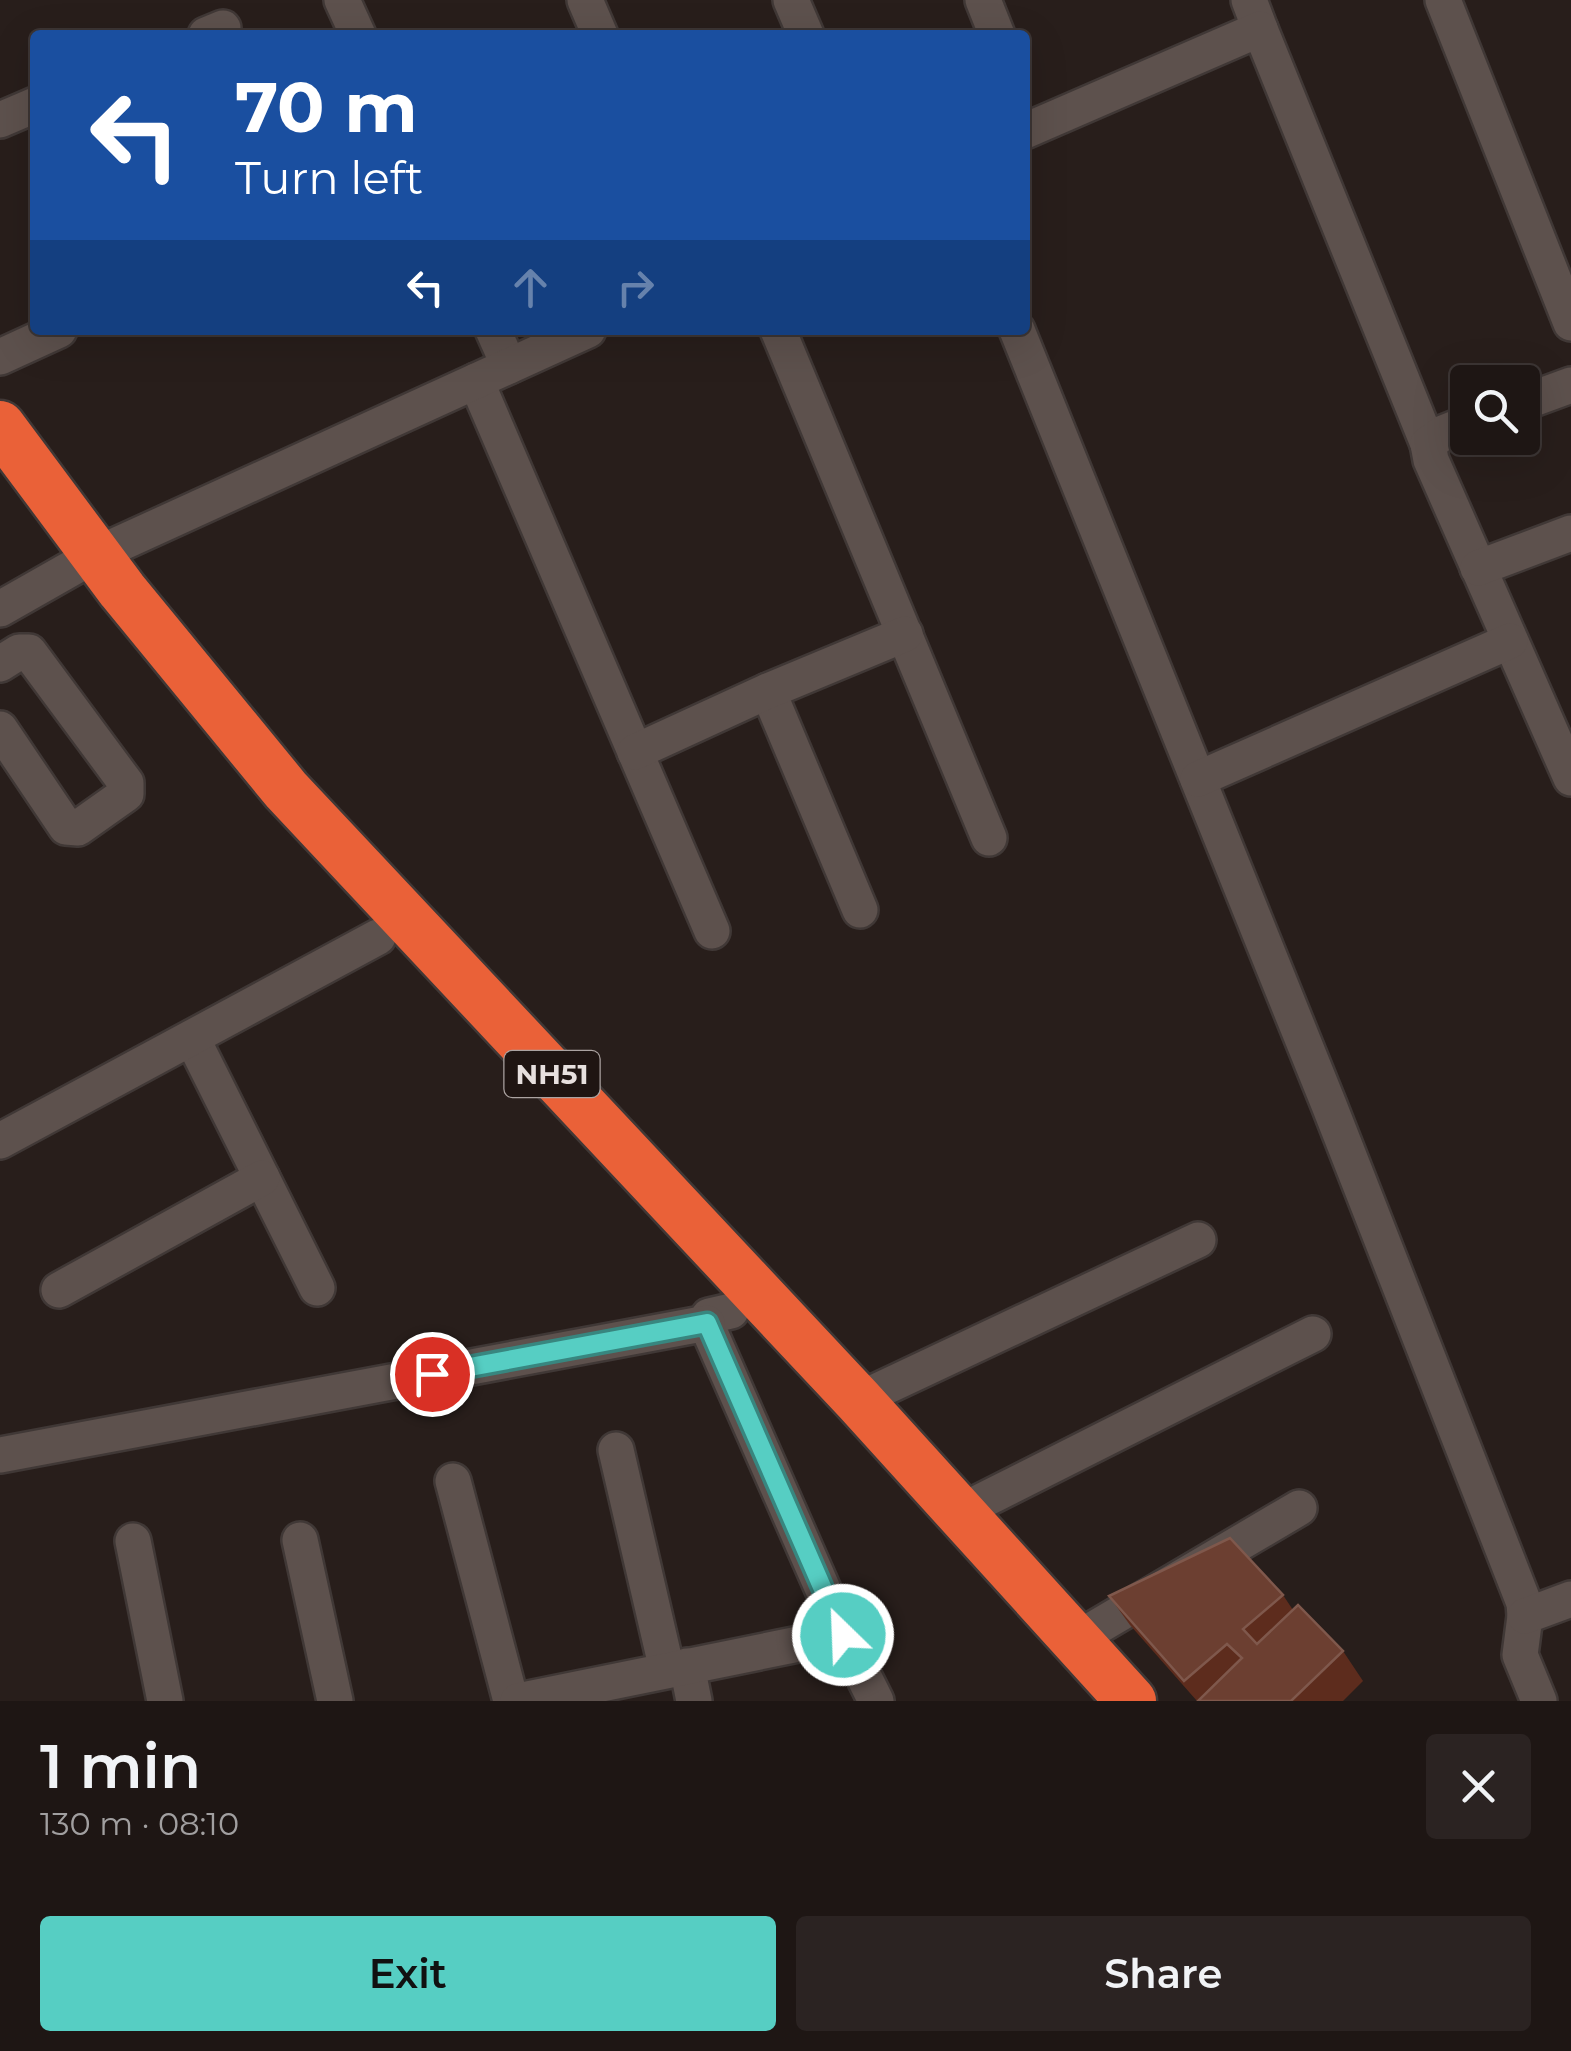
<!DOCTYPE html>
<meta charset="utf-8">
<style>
body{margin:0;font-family:Montserrat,sans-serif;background:#2b2322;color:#f1f3f6;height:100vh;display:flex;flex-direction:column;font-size:38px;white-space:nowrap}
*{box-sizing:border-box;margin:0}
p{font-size:32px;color:#a19fa0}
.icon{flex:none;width:55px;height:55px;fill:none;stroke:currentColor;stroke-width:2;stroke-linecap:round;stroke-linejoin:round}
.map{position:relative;height:1701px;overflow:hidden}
.side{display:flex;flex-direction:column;background:#1e1614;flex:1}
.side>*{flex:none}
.banner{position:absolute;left:30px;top:30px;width:1000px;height:305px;border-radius:10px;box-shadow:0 10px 40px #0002,0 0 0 2px #3c3534;background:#1a4fa0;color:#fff;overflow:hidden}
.controls{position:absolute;left:1450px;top:365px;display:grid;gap:20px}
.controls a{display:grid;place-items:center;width:90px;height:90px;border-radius:10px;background:#1e1614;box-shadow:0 10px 40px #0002,0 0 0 2px #3c3534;font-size:50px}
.pin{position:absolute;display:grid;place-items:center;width:85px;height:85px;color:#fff;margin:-42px;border:5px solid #fff;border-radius:50%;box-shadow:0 2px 10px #0007}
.me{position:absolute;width:110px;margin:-55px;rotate:336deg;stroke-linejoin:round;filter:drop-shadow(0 0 8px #0008)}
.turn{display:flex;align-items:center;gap:35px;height:210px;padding:0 40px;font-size:45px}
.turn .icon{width:130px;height:130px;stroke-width:2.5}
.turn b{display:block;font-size:70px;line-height:85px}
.lanes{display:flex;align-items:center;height:95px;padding:0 40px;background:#0003;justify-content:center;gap:50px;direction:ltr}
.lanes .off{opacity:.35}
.round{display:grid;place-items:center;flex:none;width:105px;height:105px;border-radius:10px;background:#2b2322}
.head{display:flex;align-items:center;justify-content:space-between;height:170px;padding:0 40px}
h1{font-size:60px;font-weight:600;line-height:75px}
.primary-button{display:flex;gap:20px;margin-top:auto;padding:20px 40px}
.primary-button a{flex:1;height:115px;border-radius:10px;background:#56cec3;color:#111;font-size:40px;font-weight:600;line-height:115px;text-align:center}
.primary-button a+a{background:#2b2322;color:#f1f3f6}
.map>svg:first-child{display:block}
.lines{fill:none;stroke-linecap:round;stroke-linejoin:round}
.minor-casing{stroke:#403836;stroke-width:40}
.highway-casing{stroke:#403836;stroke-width:55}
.minor{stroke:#5d514d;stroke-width:35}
.highway{stroke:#ea6138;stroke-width:50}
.wall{fill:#5d2c1d}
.building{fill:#6c3f31;stroke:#7f584c;stroke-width:2.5}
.route-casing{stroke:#38867f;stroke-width:25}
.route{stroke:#56cec3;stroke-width:18}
.labels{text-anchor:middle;stroke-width:10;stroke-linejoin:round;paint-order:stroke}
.shield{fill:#1f1512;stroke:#aba3a1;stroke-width:2.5}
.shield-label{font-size:28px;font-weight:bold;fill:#e7e0de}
</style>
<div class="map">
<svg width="1571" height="1701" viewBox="0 0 1571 1701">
<rect width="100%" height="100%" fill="#281e1b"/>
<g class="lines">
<!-- minor casing -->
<g class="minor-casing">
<g id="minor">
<path d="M342 0 358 35"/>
<path d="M585 0 600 35"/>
<path d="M791 0 806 35"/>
<path d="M983 0 997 35"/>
<path d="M1249 0 1260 29"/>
<path d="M1443 0 1571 323"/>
<path d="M206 35 223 28"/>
<path d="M0 120 35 105"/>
<path d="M1025 131 1260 29 1428 444"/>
<path d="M493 330 509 366"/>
<path d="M778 330 989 838"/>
<path d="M1017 330 1329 1105 1524 1603 1525 1616 1520 1655 1539 1701"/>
<path d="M0 357 59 330"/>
<path d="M476 381 712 931"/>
<path d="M1522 403 1571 385"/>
<path d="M1468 423 1443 433 1428 444 1431 460 1571 778"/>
<path d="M1478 568 1571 533"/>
<path d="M0 609 95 555 588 330"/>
<path d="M0 664 19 652H29L126 783V794L78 828 66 827 0 729"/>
<path d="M768 691 860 910"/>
<path d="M635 752 768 691 905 634"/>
<path d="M1198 779 1510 641"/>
<path d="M192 1038 317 1288"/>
<path d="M0 1141 378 937"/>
<path d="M59 1290 262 1178"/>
<path d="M731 1311 709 1316 707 1323 709 1330 843 1635 876 1701"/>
<path d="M858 1400 1198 1240"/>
<path d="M616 1450 667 1670"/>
<path d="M0 1455 707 1323"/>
<path d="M453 1481 511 1701"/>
<path d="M960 1512 1313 1334"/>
<path d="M300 1540 335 1701"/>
<path d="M133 1541 165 1701"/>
<path d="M1525 1616 1571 1599"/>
<path d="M1075 1640 1299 1508"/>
<path d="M687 1666 694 1701"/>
<path d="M518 1701 843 1635"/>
</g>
</g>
<!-- highway casing -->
<g class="highway-casing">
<path id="highway" d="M0 426 122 590 286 790 858 1400 1131 1701"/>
</g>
<!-- minor -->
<use href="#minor" class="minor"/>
<!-- highway -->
<use href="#highway" class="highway"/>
</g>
<!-- wall -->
<path class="wall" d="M1283 1595 1293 1610 1343 1651 1363 1681 1343 1701H1197L1130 1625 1109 1596Z"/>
<!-- building -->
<path class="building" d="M1230 1538 1283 1595 1243 1629 1257 1644 1298 1605 1343 1651 1291 1701H1198L1242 1658 1227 1644 1184 1681 1109 1596Z"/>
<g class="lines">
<!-- route casing -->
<g class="route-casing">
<path id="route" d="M432 1374 707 1323 843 1635"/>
</g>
<!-- route -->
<use href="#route" class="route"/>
</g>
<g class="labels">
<!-- shield labels -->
<rect class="shield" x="504.5" y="1051" width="95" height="46" rx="8"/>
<g class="shield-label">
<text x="552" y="1084">NH51</text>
</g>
</g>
</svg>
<div class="controls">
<a><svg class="icon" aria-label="search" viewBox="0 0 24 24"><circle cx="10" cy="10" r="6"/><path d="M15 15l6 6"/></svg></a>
</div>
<div class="pin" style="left:432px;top:1374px;background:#d93025"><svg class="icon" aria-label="arrive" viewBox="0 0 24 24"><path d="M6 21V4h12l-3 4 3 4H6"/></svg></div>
<svg class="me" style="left:843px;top:1635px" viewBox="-20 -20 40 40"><circle r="17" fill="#56cec3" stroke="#fff" stroke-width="3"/><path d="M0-11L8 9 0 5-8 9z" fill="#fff"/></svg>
<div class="banner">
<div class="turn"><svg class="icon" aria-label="left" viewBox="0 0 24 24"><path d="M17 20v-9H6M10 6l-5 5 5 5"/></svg><div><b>70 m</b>Turn left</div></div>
<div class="lanes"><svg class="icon" aria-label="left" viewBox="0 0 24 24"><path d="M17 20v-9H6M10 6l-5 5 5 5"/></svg><svg class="icon off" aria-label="ahead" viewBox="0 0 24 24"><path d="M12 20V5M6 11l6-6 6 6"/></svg><svg class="icon off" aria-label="right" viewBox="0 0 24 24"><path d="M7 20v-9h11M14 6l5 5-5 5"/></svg></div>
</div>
</div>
<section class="side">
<div class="head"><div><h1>1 min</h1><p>130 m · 08:10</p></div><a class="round"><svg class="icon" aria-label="close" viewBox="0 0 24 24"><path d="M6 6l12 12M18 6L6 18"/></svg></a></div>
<div class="primary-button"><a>Exit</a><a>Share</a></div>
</section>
